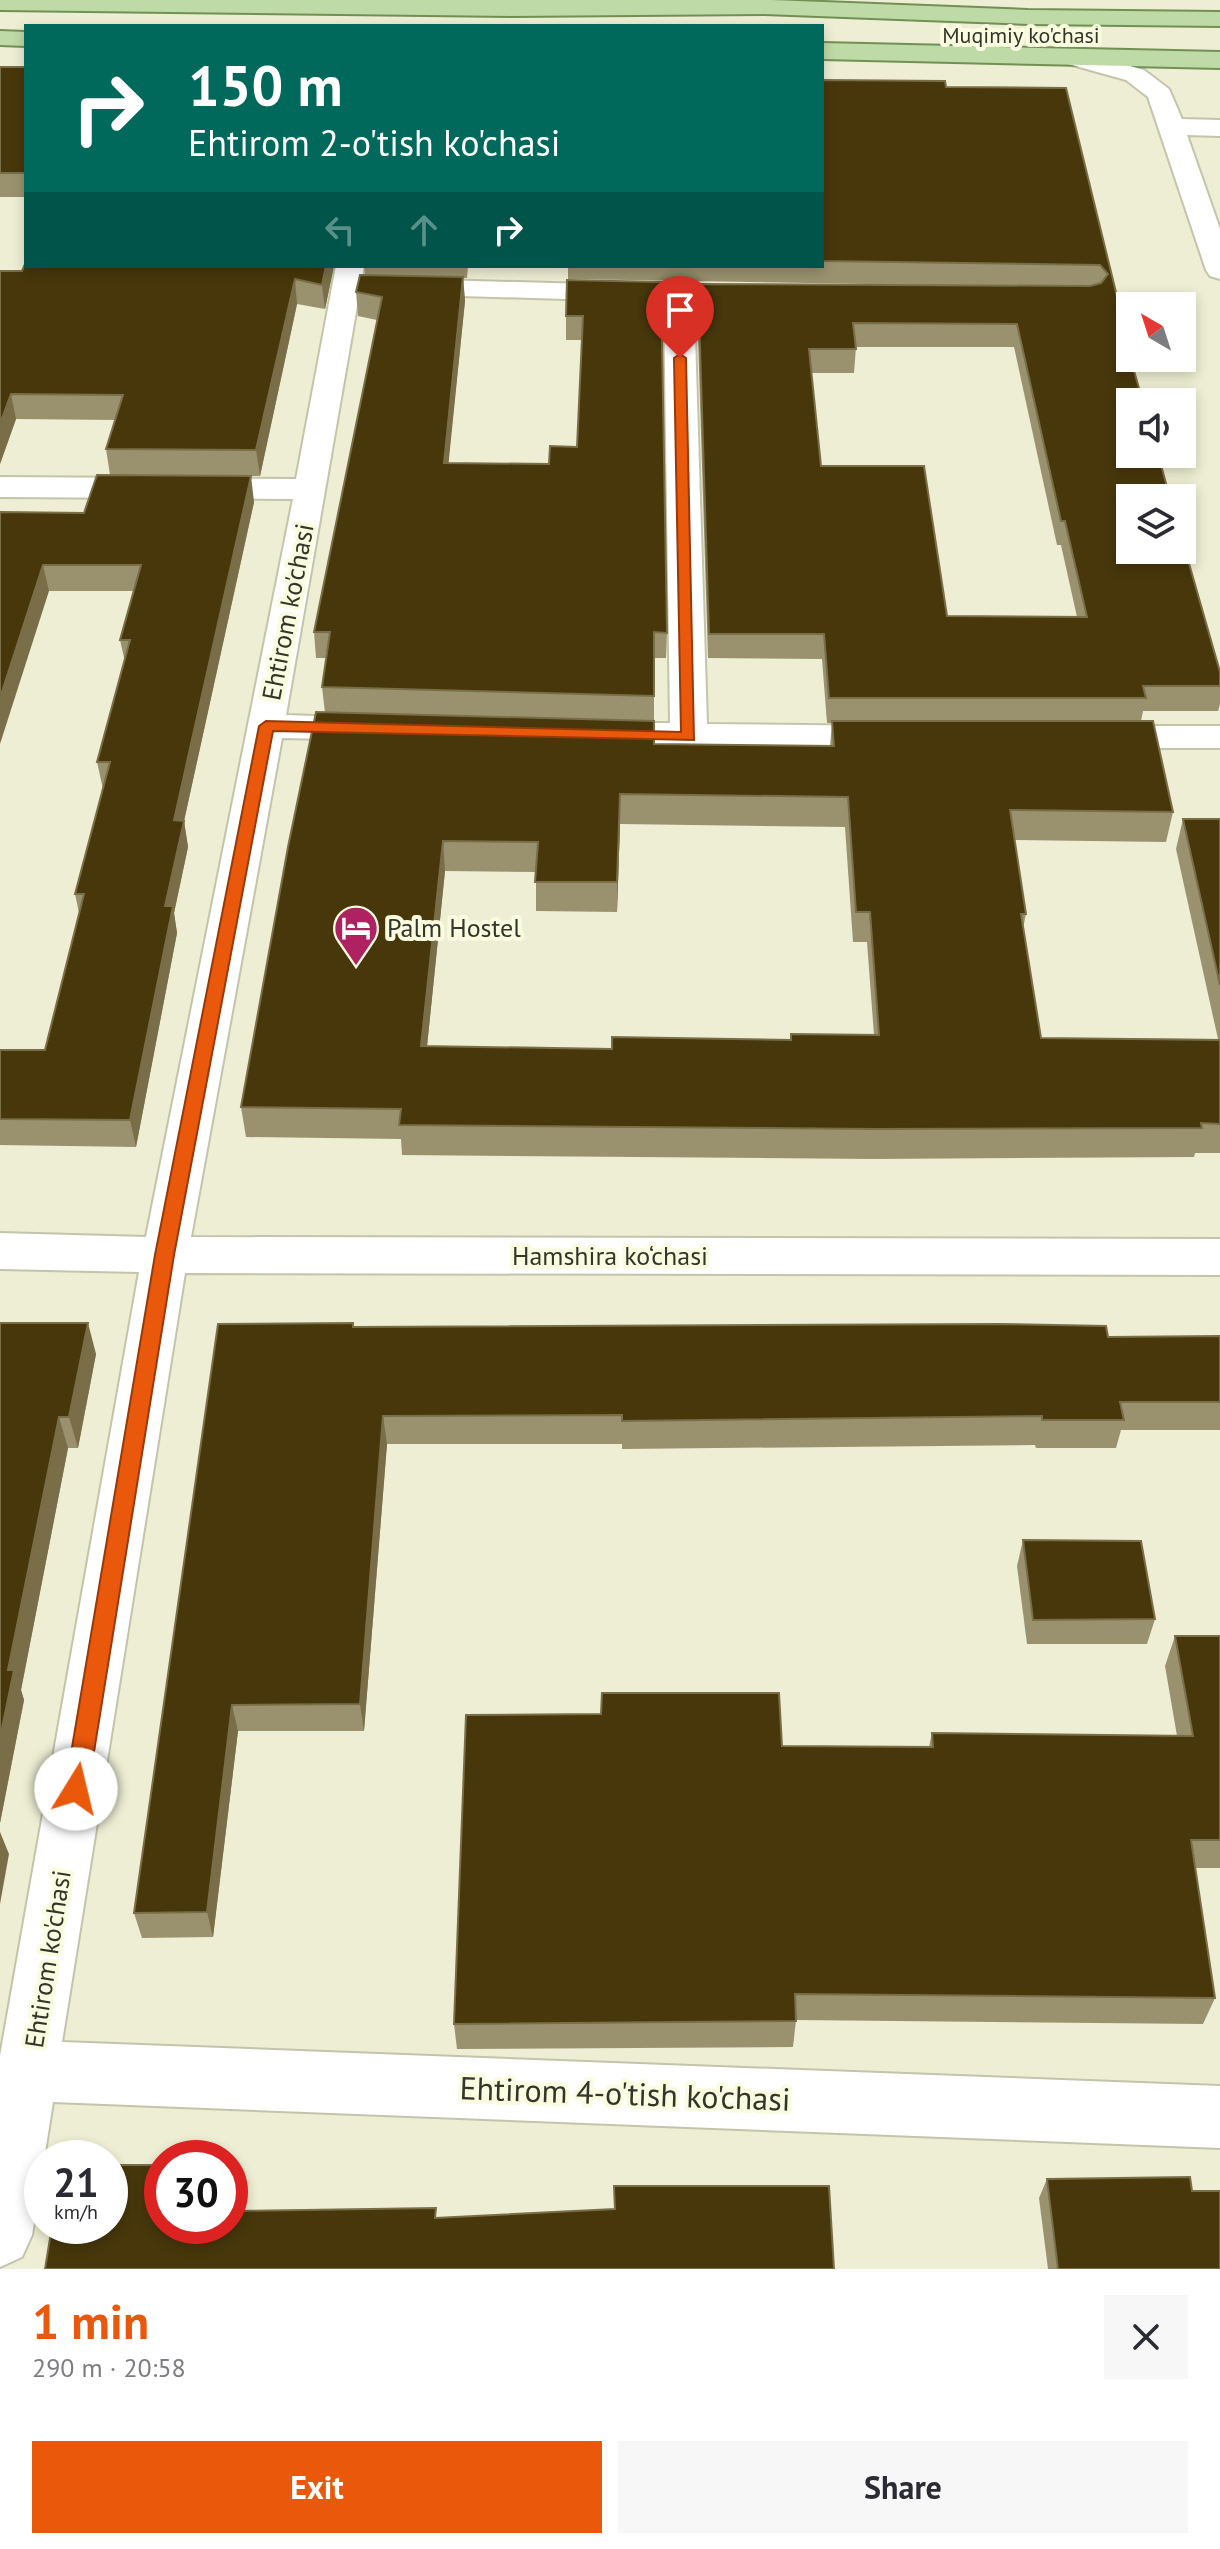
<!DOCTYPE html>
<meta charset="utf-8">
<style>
body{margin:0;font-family:"PT Sans",sans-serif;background:#f7f7f7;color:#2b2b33;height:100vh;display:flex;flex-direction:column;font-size:30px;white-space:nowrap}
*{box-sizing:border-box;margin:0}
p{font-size:26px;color:#7c7c81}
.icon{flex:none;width:44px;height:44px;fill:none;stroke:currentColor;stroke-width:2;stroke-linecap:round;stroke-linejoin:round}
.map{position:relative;height:2269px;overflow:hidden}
.drawer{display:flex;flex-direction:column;background:#fff;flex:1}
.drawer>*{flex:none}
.guide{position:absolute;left:24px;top:24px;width:800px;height:244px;border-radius:0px;box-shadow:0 4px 12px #0003;background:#00695c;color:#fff;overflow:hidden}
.needle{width:52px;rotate:321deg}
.fabs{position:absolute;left:1116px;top:292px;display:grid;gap:16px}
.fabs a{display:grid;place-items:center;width:80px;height:80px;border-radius:0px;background:#fff;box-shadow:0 4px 12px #0003;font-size:40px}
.speed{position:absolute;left:24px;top:2140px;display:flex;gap:16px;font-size:40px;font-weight:700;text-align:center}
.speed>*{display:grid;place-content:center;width:104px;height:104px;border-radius:50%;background:#fff;box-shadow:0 4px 12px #0003;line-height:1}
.speed small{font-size:20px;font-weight:400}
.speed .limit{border:12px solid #d22;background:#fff;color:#111}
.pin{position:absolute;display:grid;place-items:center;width:68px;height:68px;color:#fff;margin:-82px -34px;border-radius:50% 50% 50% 0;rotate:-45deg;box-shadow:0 0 8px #0007}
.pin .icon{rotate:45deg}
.me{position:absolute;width:88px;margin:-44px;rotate:9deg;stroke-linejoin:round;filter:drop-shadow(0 0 6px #0008)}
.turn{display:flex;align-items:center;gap:28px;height:168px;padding:0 32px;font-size:36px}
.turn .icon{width:104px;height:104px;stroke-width:2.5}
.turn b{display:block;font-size:56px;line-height:68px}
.lanes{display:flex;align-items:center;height:76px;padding:0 32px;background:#0003;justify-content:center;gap:40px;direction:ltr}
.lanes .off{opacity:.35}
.round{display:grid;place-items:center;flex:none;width:84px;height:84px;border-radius:0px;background:#f7f7f7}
.overview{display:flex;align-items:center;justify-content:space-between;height:136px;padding:0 32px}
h1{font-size:48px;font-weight:700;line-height:60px;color:#ea580c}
.action{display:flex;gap:16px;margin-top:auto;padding:16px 32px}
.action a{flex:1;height:92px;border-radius:0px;background:#ea580c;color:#fff;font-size:32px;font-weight:700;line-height:92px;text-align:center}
.action a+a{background:#f7f7f7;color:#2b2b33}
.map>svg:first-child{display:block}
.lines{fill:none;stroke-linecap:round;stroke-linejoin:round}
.minor-casing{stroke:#c3c4aa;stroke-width:4}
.tertiary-casing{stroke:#c3c4aa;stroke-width:4}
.primary-casing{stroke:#729054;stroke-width:4}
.minor{fill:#fff;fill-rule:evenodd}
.tertiary{fill:#fff;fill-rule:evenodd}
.primary{fill:#bedaa6;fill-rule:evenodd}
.wall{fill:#9a926f;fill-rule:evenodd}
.shaded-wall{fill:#796e47}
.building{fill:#47370b;stroke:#796e47;stroke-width:2;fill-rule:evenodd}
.route{fill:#ea580c;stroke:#983908;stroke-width:2}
.labels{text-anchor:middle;stroke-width:8;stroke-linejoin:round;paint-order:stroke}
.far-street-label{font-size:22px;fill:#34352a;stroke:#fafce0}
.street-label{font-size:26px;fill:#34352a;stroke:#fafce0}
.poi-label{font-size:26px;fill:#34352a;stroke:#fafce0;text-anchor:start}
.near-street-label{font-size:32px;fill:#34352a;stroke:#fafce0}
</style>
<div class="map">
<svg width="1220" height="2269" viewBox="0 0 1220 2269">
<rect width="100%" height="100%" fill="#edeed3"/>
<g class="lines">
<!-- minor casing -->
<g class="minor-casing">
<g id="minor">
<path d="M336 266H364L286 715 372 718 385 721 390 729 385 737 372 740 282 738 191 1237 1220 1239V1275L185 1273 62 2042 1220 2086V2148L53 2102 32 2235 22 2257 0 2267V2056L139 1272 0 1269V1233L146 1237 293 499 0 497V477L296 479Z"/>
<path d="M405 279 766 289 771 295 766 301 694 303 707 724 892 726 905 729 911 737 905 745 892 748H689L580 742 574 734 580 726 593 723H670L664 302 395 294 390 288 395 282Z"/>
<path d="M1097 726H1220V748H1097L1084 745 1078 737 1084 729Z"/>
</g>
</g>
<!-- tertiary casing -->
<g class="tertiary-casing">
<path id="tertiary" d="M1074 50 1144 70 1169 89 1182 119 1220 120V136L1187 135 1220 229V279L1210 276 1206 270 1148 97 1126 80 1065 63 1061 58 1065 53Z"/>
</g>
<!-- primary casing -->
<g class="primary-casing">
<g id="primary">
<path d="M0 0H772L1028 10 1220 12V26L1028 24 764 14 513 16 0 10Z"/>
<path d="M0 31 26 32V46L0 45Z"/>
<path d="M822 43 1220 52V68L822 59Z"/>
</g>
</g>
<!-- minor -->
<use href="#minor" class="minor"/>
<!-- tertiary -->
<use href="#tertiary" class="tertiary"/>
<!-- primary -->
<use href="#primary" class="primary"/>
</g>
<!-- wall -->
<g class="wall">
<rect x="0" y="67" width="26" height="130"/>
<path d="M822 80 946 87 1066 88 1125 329 1124 336 1220 672V704L1218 711H1143L1141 721 1173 812 1166 842 1015 840 1026 914 1023 928 1041 1038 1218 1039 1176 849 1183 819H1220V1153H1195L1194 1157 872 1159 402 1155 401 1139 246 1137 241 1107 325 713 322 687 326 658H316L314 632 377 320 358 316 356 292 365 275 364 266H468L467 278H463L465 301 448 463 549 464 577 447 582 340H566V316L661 282 667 633 666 658H654V744L830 746 832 723H827L822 659 708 658 697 307 698 284 928 285 568 279V266H822ZM856 347H1014L1057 545H1061L1077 617 947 616 821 466 811 373H854ZM620 824 845 827 853 942H867L874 1035 791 1034 790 1040 612 1049 427 1046 445 871 536 872V911L617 912Z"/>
<path d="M26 266H334L325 309 297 304 260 476 110 475 106 449 115 420 16 419 0 464 22 271Z"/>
<path d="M254 502 184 821 188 847 174 913 177 933 136 1147 0 1145V1050H45L79 913 75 894 103 789 97 762 125 662 120 640 134 591H49L0 512 84 513Z"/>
<path d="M0 1323 96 1354 78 1448H68L21 1690 24 1700 0 1823Z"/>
<path d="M354 1327 1108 1337 1220 1336V1430H1121L1116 1448H1036L1035 1445 622 1449V1444H387L364 1731H238L213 1937 142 1938 134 1913Z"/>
<path d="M1023 1540 1155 1619 1147 1644H1027L1017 1566Z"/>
<path d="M1175 1636H1220V1868H1195L1215 1998 1203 2024 796 2020 793 2047 457 2049 454 2024 782 1746 929 1747 932 1733 1177 1736 1165 1666Z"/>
<path d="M1047 2179 1192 2191 1220 2269H1048L1039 2198Z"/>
</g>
<!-- shaded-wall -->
<g class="shaded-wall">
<path d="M326 266H334L325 309 322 285Z"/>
<path d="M463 277 465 301 446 488 444 463Z"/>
<path d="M295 279 297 304 260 476 256 450Z"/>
<path d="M11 394 16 419 0 464V424Z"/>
<path d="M251 476 254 502 184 821 188 847 174 913 177 933 136 1147 130 1120 165 906 174 820Z"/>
<path d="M43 565 49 591 0 744V698Z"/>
<path d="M620 794V824L617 912V882Z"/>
<path d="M443 841 445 871 424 1076 421 1046Z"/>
<path d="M88 1323 96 1354 78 1448 69 1417Z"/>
<path d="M383 1416 387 1444 364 1731 360 1704Z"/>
<path d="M59 1417 68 1448 21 1690 24 1700 0 1823V1738L8 1670Z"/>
<path d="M232 1705 238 1731 213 1937 207 1912Z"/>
<path d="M0 1832 9 1854 0 1904Z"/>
<path d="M230 2173 234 2185 230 2220Z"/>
</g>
<!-- building -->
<g class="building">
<rect x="0" y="67" width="26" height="106"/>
<path d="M822 80 945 81 946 87 1066 88 1125 329H1122L1143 402H1130V454H1158L1170 498H1130V550H1182V539L1220 672V686H1143L1146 698H829L824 634H709L698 284 1090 286 1101 283 1108 274 1100 265 822 261ZM853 323 1017 324 1061 521H1065L1087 617 947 616 924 466H821L809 349H856Z"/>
<path d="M26 262V266H326L322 285 295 279 256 450 106 449 123 395 11 394 0 424V271H22Z"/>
<path d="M360 275 463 277 444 463 549 464 550 446 577 447 583 316H566L567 280 661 282 667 633 654 632V696L322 687 330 632H314L382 297 356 292Z"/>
<path d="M97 475 251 476 174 820 184 821 165 906H173L130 1120 0 1119V1050H45L84 894H75L110 762H97L130 640H120L141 565H43L0 698V512L84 513Z"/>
<path d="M316 712 654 721V744L737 745 834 746 832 721H1153L1173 812 1010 810 1026 914H1021L1041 1038 1220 1040V1124L1201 1123 1202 1128 876 1129 399 1125 401 1109 241 1107 288 847ZM620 794 848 797 856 912H870L879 1035 791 1034V1040L612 1037V1049L421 1046 443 841 538 842 535 882H617Z"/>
<path d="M1183 819H1220V985Z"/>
<path d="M0 1323H88L69 1417H59L8 1670H14L0 1738Z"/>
<path d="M353 1323V1327L998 1324 1106 1326 1108 1337 1220 1336V1402H1120L1124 1420H1042V1416L622 1421V1415L383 1416 360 1704 232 1705 207 1912 134 1913 218 1324Z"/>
<path d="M1023 1540 1141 1541 1155 1619 1033 1620Z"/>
<path d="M1175 1636H1220V1840H1191L1215 1998 795 1994 796 2021 454 2024 466 1715 601 1714 602 1693H779L782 1746 933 1747 932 1733 1193 1736Z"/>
<path d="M110 2165H162V2226H230V2211L436 2208 435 2218 615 2209 614 2186H829L834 2269H45L52 2226H110Z"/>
<path d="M1190 2177 1192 2191H1220V2269H1058L1047 2179Z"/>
</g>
<!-- route -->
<path class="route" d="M680 354 686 358 694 740 273 731 174 1255 88 1789 84 1796 76 1799 68 1796 65 1789 155 1255 259 726 266 721 681 732 674 358Z"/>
<!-- icons -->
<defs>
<g id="hotel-pin" transform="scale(2.3)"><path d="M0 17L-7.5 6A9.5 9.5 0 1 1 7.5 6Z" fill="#ae2261" stroke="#fafce0"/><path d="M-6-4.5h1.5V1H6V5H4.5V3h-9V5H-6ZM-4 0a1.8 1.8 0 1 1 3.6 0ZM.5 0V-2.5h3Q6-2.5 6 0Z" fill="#fff"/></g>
</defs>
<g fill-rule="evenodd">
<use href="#hotel-pin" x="356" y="928"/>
</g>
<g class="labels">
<!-- far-street labels -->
<g class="far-street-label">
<text x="1021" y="43">Muqimiy ko'chasi</text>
</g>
<!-- street labels -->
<g class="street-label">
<text transform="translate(288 612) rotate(-79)" y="9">Ehtirom ko'chasi</text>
<text x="610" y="1265">Hamshira ko‘chasi</text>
<text transform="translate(48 1959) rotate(-81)" y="9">Ehtirom ko'chasi</text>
</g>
<!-- poi labels -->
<g class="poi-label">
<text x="387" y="937">Palm Hostel</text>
</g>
<!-- near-street labels -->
<g class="near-street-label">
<text transform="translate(625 2094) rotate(2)" y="11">Ehtirom 4-o'tish ko'chasi</text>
</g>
</g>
</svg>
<div class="fabs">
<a><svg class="needle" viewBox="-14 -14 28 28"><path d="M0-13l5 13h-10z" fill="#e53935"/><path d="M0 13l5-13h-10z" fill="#7c7c81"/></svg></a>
<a><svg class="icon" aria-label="sound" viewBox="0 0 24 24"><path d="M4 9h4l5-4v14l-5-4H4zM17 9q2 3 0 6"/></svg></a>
<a><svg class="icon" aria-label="layers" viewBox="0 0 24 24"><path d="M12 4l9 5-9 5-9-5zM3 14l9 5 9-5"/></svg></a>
</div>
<div class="speed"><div>21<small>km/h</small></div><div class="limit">30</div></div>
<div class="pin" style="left:680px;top:358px;background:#d93025"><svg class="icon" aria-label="arrive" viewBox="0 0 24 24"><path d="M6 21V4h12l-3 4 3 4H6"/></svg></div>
<svg class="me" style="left:76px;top:1789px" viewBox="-20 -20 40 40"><circle r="19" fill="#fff"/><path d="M0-13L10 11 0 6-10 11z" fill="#ea580c"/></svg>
<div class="guide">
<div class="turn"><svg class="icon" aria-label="right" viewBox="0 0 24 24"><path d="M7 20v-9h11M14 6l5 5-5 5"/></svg><div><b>150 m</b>Ehtirom 2-o'tish ko'chasi</div></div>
<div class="lanes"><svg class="icon off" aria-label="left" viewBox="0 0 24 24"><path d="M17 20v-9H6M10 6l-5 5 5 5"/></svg><svg class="icon off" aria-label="ahead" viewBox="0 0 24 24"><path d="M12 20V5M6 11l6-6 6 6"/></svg><svg class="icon" aria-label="right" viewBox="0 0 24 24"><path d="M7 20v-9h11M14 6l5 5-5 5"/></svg></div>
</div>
</div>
<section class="drawer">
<div class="overview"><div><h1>1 min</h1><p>290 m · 20:58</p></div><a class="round"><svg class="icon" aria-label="close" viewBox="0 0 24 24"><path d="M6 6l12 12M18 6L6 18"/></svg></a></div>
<div class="action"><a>Exit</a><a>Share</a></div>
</section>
